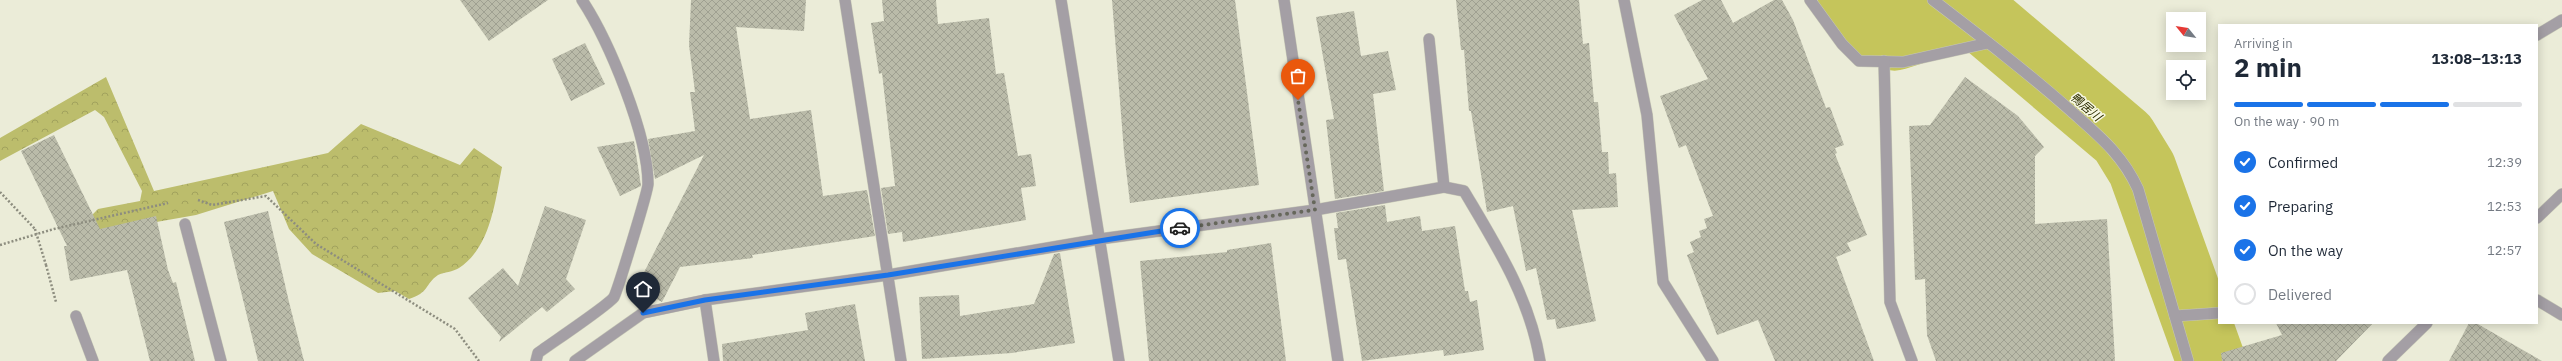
<!DOCTYPE html>
<meta charset="utf-8">
<style>
:root{--surface:#fff;--page:#f2f2f3;--text:#1f2937;--muted:#747a83;--line:#e0e1e3;--accent:#1a73e8}
body{margin:0;font-family:"IBM Plex Sans","Noto Sans JP",sans-serif;background:var(--page);color:var(--text);height:100vh;display:flex;flex-direction:column;font-size:15px;white-space:nowrap}
*{box-sizing:border-box;margin:0}
p{font-size:13px;color:var(--muted)}
.icon{flex:none;width:22px;height:22px;fill:none;stroke:currentColor;stroke-width:2;stroke-linecap:round;stroke-linejoin:round}
.map{position:relative;flex:1;overflow:hidden}
.panel{position:absolute;left:2218px;top:24px;width:320px;height:300px;display:flex;flex-direction:column;background:var(--surface);border-radius:0px;box-shadow:0 2px 10px #0003}
.panel>*{flex:none}
.needle{width:26px;rotate:300deg}
.controls{position:absolute;left:2166px;top:12px;display:grid;gap:8px}
.controls a{display:grid;place-items:center;width:40px;height:40px;border-radius:0px;background:var(--surface);box-shadow:0 2px 10px #0003;font-size:20px}
.pin{position:absolute;display:grid;place-items:center;width:34px;height:34px;color:#fff;margin:-41px -17px;border-radius:50% 50% 50% 0;rotate:-45deg;box-shadow:0 0 4px #0007}
.pin .icon{rotate:45deg}
.courier{position:absolute;display:grid;place-items:center;width:40px;height:40px;margin:-20px;border:3px solid #1a73e8;border-radius:50%;background:#fff;color:#222;box-shadow:0 1px 5px #0007}
.overview em{font-style:normal;font-weight:700}
.overview div{display:flex;flex-direction:column-reverse}
.overview{display:flex;align-items:center;justify-content:space-between;height:68px;padding:0 16px}
h1{font-size:26px;font-weight:700;line-height:30px}
.bar{display:grid;grid-template-columns:repeat(4,1fr);gap:6px 4px;align-content:center;height:48px;padding:0 16px}
.bar i{height:5px;border-radius:3px;background:var(--line)}
.bar .current{background:var(--accent)}
.bar p{grid-column:span 4}
ol{padding:0 16px;list-style:none}
li{display:flex;align-items:center;gap:12px;height:44px}
li p{margin-inline-start:auto}
li .icon{padding:4px;border-radius:50%;background:var(--accent);color:#fff;stroke-width:4}
li:last-child{color:var(--muted)}
li i{width:22px;height:22px;border:2px solid var(--line);border-radius:50%}
.map>svg:first-child{display:block}
</style>
<div class="map">
<svg width="2562" height="361" viewBox="0 0 2562 361">
<defs>
<pattern id="forest-crowns" width="20" height="18" patternUnits="userSpaceOnUse"><rect width="20" height="18" fill="#bcbd6c"/><path d="M2 6a3 3 0 1 1 6 0M12 15a3 3 0 1 1 6 0" fill="none" stroke="#a1a25d"/></pattern>
<pattern id="building-cross-hatch" width="8" height="8" patternUnits="userSpaceOnUse"><rect width="8" height="8" fill="#babba9"/><path d="M0 0l8 8M0 8l8-8" fill="none" stroke="#9fa091"/></pattern>
</defs>
<rect width="100%" height="100%" fill="#ebecd8"/>
<path fill="url(#forest-crowns)" d="M106,77L154,191L328,153L361,124L460,165L474,148L502,167C495,201 491,247 459,268C453,272 444,272 438,275C425,284 429,293 409,299L395,291L378,293L312,254L289,229L273,191L196,215L94,233L89,218L98,209L140,201L142,191L104,117L95,110L0,161V138Z"/>
<g fill="none" stroke-linecap="round" stroke-linejoin="round">
<path stroke="#c5c55b" stroke-width="69" d="M1852,0L1862,16L1895,36L1973,11L2123,138L2142,169L2211,361"/>
</g>
<g fill="url(#building-cross-hatch)">
<path d="M460,0H548L489,41Z"/>
<path d="M691,0H806L804,31L736,27L750,119L811,110L823,196L867,190L875,236L752,255L753,258L680,267L662,302L636,288L704,155L655,179L648,139L695,131L690,92H695L689,45Z"/>
<path d="M882,0H936L938,24L989,18L996,74L1004,73L1018,156L1031,154L1036,186L1021,188L1026,220L903,242L902,232L888,234L881,188L895,186L882,73L879,74L871,23L884,21Z"/>
<path d="M1112,0H1235L1259,185L1130,203L1124,152Z"/>
<path d="M1456,0H1579L1583,44L1589,43L1594,102H1598L1602,152H1608L1609,174L1616,173L1618,207L1572,210L1596,321L1557,329L1555,319L1547,320L1536,268L1526,271L1513,206L1487,212L1471,111H1469L1464,50H1461Z"/>
<path d="M1702,0H1721L1733,23L1774,0H1782L1793,20L1826,108L1830,107L1844,145L1835,148L1837,153L1835,154L1867,235L1847,243L1851,251L1836,257L1874,361H1775L1758,320L1717,335L1687,255L1694,252L1690,242L1701,237L1699,231L1707,228L1704,219L1713,216L1686,145L1679,148L1660,96L1708,79L1674,15Z"/>
<path d="M1354,11L1361,56L1388,51L1396,90L1373,94L1384,191L1335,199L1326,120L1334,119L1316,17Z"/>
<path d="M585,43L605,84L571,101L552,59Z"/>
<path d="M1965,77L2018,116L2044,147L2035,156V224L2107,219L2115,361H1936L1927,335L1925,279L1915,280L1909,126L1930,125Z"/>
<path d="M54,135L100,229L156,216L168,270L173,283L176,282L195,361H150L127,270L70,281L64,246H67L21,151Z"/>
<path d="M634,141L641,186L620,196L597,147Z"/>
<path d="M1385,205L1387,222L1420,216L1422,231L1455,226L1465,291H1468L1470,302L1477,300L1484,350L1444,356L1443,350L1362,361L1346,259L1338,260L1334,228H1338L1336,213Z"/>
<path d="M545,206L586,220L566,279L575,289L547,312L542,307L499,342L501,337L468,298L503,268L518,286Z"/>
<path d="M268,211L289,302L304,361H258L224,222Z"/>
<path d="M1271,243L1286,361H1149L1140,261L1227,252V250Z"/>
<path d="M1060,253L1075,343L1012,353L922,359L919,297L959,295L960,316L1034,304L1054,254Z"/>
<path d="M855,304L865,361H723L722,344L808,330L805,313Z"/>
<path d="M2276,323H2373L2336,361H2222L2221,353L2282,335Z"/>
<path d="M2469,323H2476L2542,361H2449Z"/>
</g>
<g fill="none" stroke-linecap="round" stroke-linejoin="round">
<defs>
<g id="service">
<path d="M2537,35L2562,20"/>
<path d="M185,224L221,361"/>
</g>
<g id="minor">
<path d="M845,0L901,361"/>
<path d="M1284,0L1338,361"/>
<path d="M1624,0L1647,115L1663,282L1713,361"/>
<path d="M1810,0L1842,44L1859,61L1903,62L1988,43"/>
<path d="M1429,39L1444,187"/>
<path d="M1884,61L1890,302L1912,361"/>
<path d="M705,300L714,361"/>
<path d="M2537,300L2562,315"/>
<path d="M76,316L93,361"/>
<path d="M2175,316L2219,313"/>
<path d="M536,361L538,353C550,344 609,305 614,297C618,289 648,191 648,184C648,135 609,41 582,0"/>
<path d="M575,361L643,313L705,300L888,275L1100,239L1315,210L1444,187L1464,191C1496,245 1530,298 1540,361"/>
</g>
<g id="tertiary">
<path d="M1061,0L1119,361"/>
<path d="M1933,0C1980,36 2027,72 2071,111C2099,136 2122,154 2138,189L2188,361"/>
<path d="M2537,218L2562,194"/>
<path d="M2388,361L2427,323"/>
</g>
</defs>
<use href="#service" stroke="#c6c7b5" stroke-width="12"/>
<use href="#minor" stroke="#c6c7b5" stroke-width="12"/>
<use href="#tertiary" stroke="#c6c7b5" stroke-width="12"/>
<g stroke="#8d8d7f" stroke-width="2.5" stroke-dasharray="2 2" stroke-linecap="butt">
<path d="M0,192L35,229"/>
<path d="M198,200L212,205L266,196L316,244L455,329L479,361"/>
<path d="M0,245L54,229L168,203"/>
<path d="M46,265L56,302"/>
</g>
<use href="#service" stroke="#a49fa5" stroke-width="11"/>
<use href="#minor" stroke="#a49fa5" stroke-width="11"/>
<use href="#tertiary" stroke="#a49fa5" stroke-width="11"/>
<path stroke="#8d8d7f" stroke-width="2.5" stroke-dasharray="2 2" stroke-linecap="butt" d="M35,229L46,265"/>
</g>
<g fill="none" stroke-linecap="round" stroke-linejoin="round">
<path stroke="#66675b" stroke-width="4" stroke-dasharray="0 7.2" d="M1180,228L1315,210L1298,100"/>
<path stroke="#1a73e8" stroke-width="5" d="M643,313L705,300L888,275L1180,228"/>
</g>
<g text-anchor="middle" stroke-width="3" stroke-linejoin="round" paint-order="stroke">
<g font-size="12" font-style="italic" fill="#2f2f00" stroke="#f8f9e5">
<text transform="translate(2086 107) rotate(40)" y="4">鴨居川</text>
</g>
</g>
</svg>
<div class="controls">
<a><svg class="needle" viewBox="-14 -14 28 28"><path d="M0-13l5 13h-10z" fill="#e53935"/><path d="M0 13l5-13h-10z" fill="#747a83"/></svg></a>
<a><svg class="icon" aria-label="locate" viewBox="0 0 24 24"><circle cx="12" cy="12" r="6"/><path d="M12 2v4M12 18v4M2 12h4M18 12h4"/></svg></a>
</div>
<div class="pin" style="left:1298px;top:100px;background:#ea580c"><svg class="icon" aria-label="bag" viewBox="0 0 24 24"><path d="M5 8h14l-1 12H6zM9 8a3 3 0 0 1 6 0"/></svg></div>
<div class="pin" style="left:643px;top:313px;background:#1f2937"><svg class="icon" aria-label="home" viewBox="0 0 24 24"><path d="M3 11l9-7 9 7M6 9v11h12V9"/></svg></div>
<div class="courier" style="left:1180px;top:228px"><svg class="icon" aria-label="car" viewBox="0 0 24 24"><path d="M5 17H2v-5l4-1 3-4h7l3 4 3 1v5h-3M9 17h6M6 11h13"/><circle cx="7" cy="17" r="2"/><circle cx="17" cy="17" r="2"/></svg></div>
<section class="panel">
<div class="overview"><div><h1>2 min</h1><p>Arriving in</p></div><em>13:08–13:13</em></div>
<div class="bar"><i class="current"></i><i class="current"></i><i class="current"></i><i></i><p>On the way · 90 m</p></div>
<ol>
<li><svg class="icon" aria-label="check" viewBox="0 0 24 24"><path d="M5 12l5 5 9-10"/></svg>Confirmed<p>12:39</p></li>
<li><svg class="icon" aria-label="check" viewBox="0 0 24 24"><path d="M5 12l5 5 9-10"/></svg>Preparing<p>12:53</p></li>
<li><svg class="icon" aria-label="check" viewBox="0 0 24 24"><path d="M5 12l5 5 9-10"/></svg>On the way<p>12:57</p></li>
<li><i></i>Delivered</li>
</ol>
</section>
</div>
